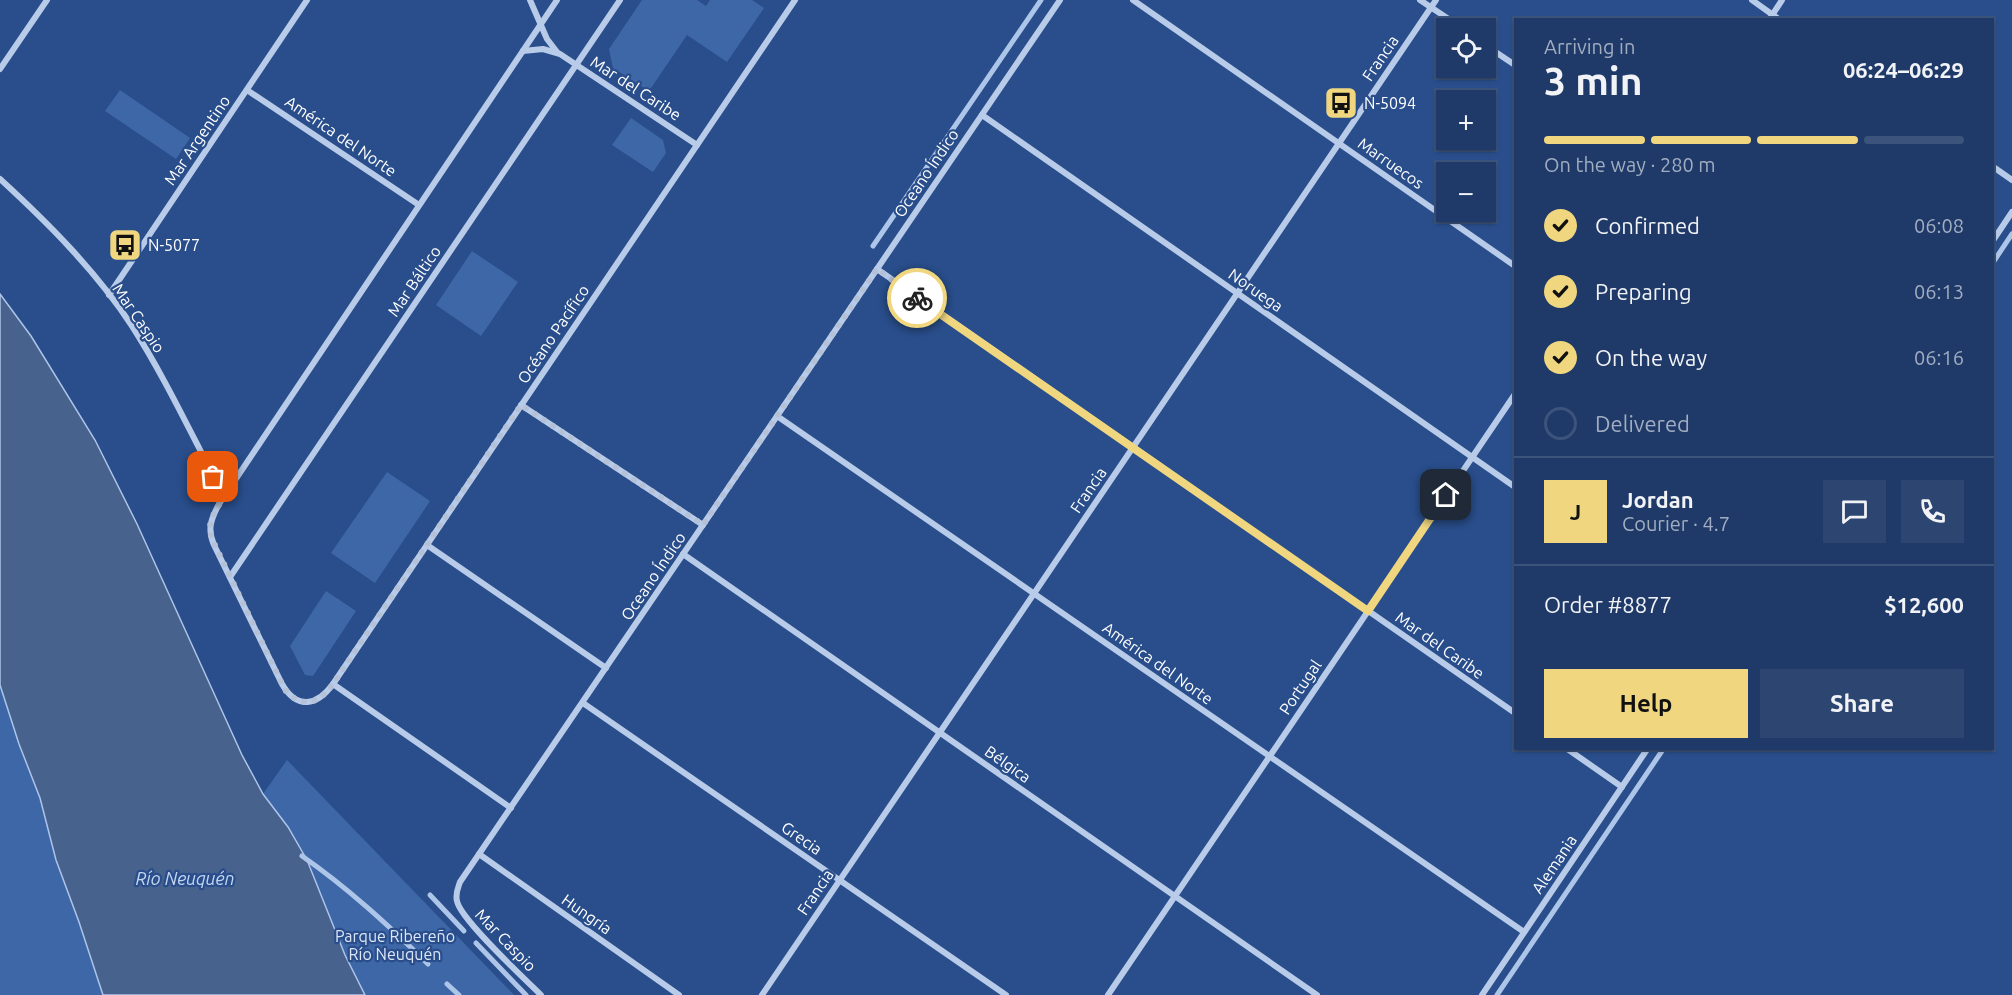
<!DOCTYPE html>
<meta charset="utf-8">
<style>
:root{--surface:#1f3a68;--page:#2c4571;--text:#f1f3f6;--muted:#a1adc0;--line:#3c547c;--accent:#f0d77f}
body{margin:0;font-family:Ubuntu,sans-serif;background:var(--page);color:var(--text);height:100vh;display:flex;flex-direction:column;font-size:22px;white-space:nowrap}
*{box-sizing:border-box;margin:0}
p{font-size:20px;color:var(--muted)}
.icon{flex:none;width:33px;height:33px;fill:none;stroke:currentColor;stroke-width:2;stroke-linecap:round;stroke-linejoin:round}
.map{position:relative;flex:1;overflow:hidden}
.sheet{position:absolute;left:1514px;top:18px;width:480px;height:732px;display:flex;flex-direction:column;background:var(--surface);border-radius:0px;box-shadow:0 2px 4px #0004,0 0 0 2px var(--line)}
.sheet>*{flex:none}
.controls{position:absolute;left:1436px;top:18px;display:grid;gap:12px}
.controls a{display:grid;place-items:center;width:60px;height:60px;border-radius:0px;background:var(--surface);box-shadow:0 2px 4px #0004,0 0 0 2px var(--line);font-size:30px}
.pin{position:absolute;display:grid;place-items:center;width:51px;height:51px;color:#fff;margin:-26px;border-radius:12px;box-shadow:0 3px 9px #0006}
.courier{position:absolute;display:grid;place-items:center;width:60px;height:60px;margin:-30px;border:4px solid #f0d77f;border-radius:50%;background:#fff;color:#222;box-shadow:0 2px 8px #0007}
.summary em{font-style:normal;font-weight:700}
.summary div{display:flex;flex-direction:column-reverse}
.summary{display:flex;align-items:center;justify-content:space-between;height:102px;padding:0 30px}
h1{font-size:39px;font-weight:700;line-height:45px}
.bar{display:grid;grid-template-columns:repeat(4,1fr);gap:9px 6px;align-content:center;height:72px;padding:0 30px}
.bar i{height:8px;border-radius:4px;background:var(--line)}
.bar .selected{background:var(--accent)}
.bar p{grid-column:span 4}
.line{display:flex;align-items:center;gap:15px;padding:0 30px;border-top:2px solid var(--line)}
.line div{flex:1}
.round{display:grid;place-items:center;flex:none;width:63px;height:63px;border-radius:0px;background:var(--page)}
ol{padding:0 30px;list-style:none}
li{display:flex;align-items:center;gap:18px;height:66px}
li p{margin-inline-start:auto}
li .icon{padding:6px;border-radius:50%;background:var(--accent);color:#111;stroke-width:4}
li:last-child{color:var(--muted)}
li i{width:33px;height:33px;border:3px solid var(--line);border-radius:50%}
.primary-button{display:flex;gap:12px;margin-top:auto;padding:12px 30px}
.primary-button a{flex:1;height:69px;border-radius:0px;background:var(--accent);color:#111;font-size:24px;font-weight:700;line-height:69px;text-align:center}
.primary-button a+a{background:var(--page);color:var(--text)}
.map>svg:first-child{display:block}
</style>
<div class="map">
<svg width="2012" height="995" viewBox="0 0 2012 995">
<rect width="100%" height="100%" fill="#294e8b"/>
<g fill="#3e67a7">
<path d="M642,0H697L706,6L710,0H752L764,8L727,62L687,35L649,91L613,68L609,49Z"/>
<path d="M120,90L190,138L176,159L105,111Z"/>
<path d="M631,118L663,140L666,153L653,172L612,145Z"/>
<path d="M472,251L518,282L481,336L436,305Z"/>
<path d="M387,472L430,501L375,583L331,553Z"/>
<path d="M326,591L356,611L313,676L305,675L290,646Z"/>
<path d="M0,685L19,744L40,798L56,860L79,922L103,995H0Z"/>
<path d="M287,760L514,995H365L345,955L307,860L288,827L263,794Z"/>
</g>
<path fill="#48628e" stroke="#adc5e9" stroke-width="1.5" d="M0,294L31,336L95,440L137,524L242,755L263,794L288,827L307,860L345,955L365,995H103L79,922L56,860L40,798L19,744L0,685Z"/>
<g fill="none" stroke-linecap="round" stroke-linejoin="round">
<g stroke="#adc5e9" stroke-width="5">
<path d="M873,246L1041,0"/>
<path d="M1992,264L2012,234"/>
<path d="M302,856C348,888 388,925 428,964"/>
<path d="M430,895L464,931"/>
<path d="M476,943L526,995"/>
<path d="M447,984L459,995"/>
<path d="M1497,995L1664,748"/>
</g>
<g stroke="#b8cbe9" stroke-width="6">
<path d="M530,0L547,39L557,52"/>
<path d="M557,0L219,504C211,519 207,529 214,545L282,684C297,710 317,706 333,684L795,0"/>
<path d="M1133,0L1515,266"/>
<path d="M1420,0L1462,28"/>
<path d="M1752,0L1780,20"/>
<path d="M1769,20L1782,0"/>
<path d="M1485,45L1515,65"/>
<path d="M523,51L543,49L560,54L697,145"/>
<path d="M0,69L47,0"/>
<path d="M247,90L419,205"/>
<path d="M982,115L1515,487"/>
<path d="M1992,166L2012,180"/>
<path d="M0,179C48,223 96,271 132,326C166,379 194,440 224,496"/>
<path d="M1992,242L2012,212"/>
<path d="M877,269L1515,713"/>
<path d="M109,295L307,0"/>
<path d="M521,405L703,525"/>
<path d="M777,416L1524,932"/>
<path d="M427,545L606,668"/>
<path d="M683,554L1317,995"/>
<path d="M230,577L620,0"/>
<path d="M333,684L511,808"/>
<path d="M583,703L1006,995"/>
<path d="M1566,748L1622,787"/>
<path d="M479,854L679,995"/>
<path d="M541,995C524,978 460,919 457,901C455,894 458,888 460,882L1060,0"/>
<path d="M762,995L1436,0"/>
<path d="M1108,995L1515,394"/>
<path d="M1482,995L1648,748"/>
</g>
</g>
<g fill="none" stroke-linecap="round" stroke-linejoin="round">
<path stroke="#b4c1d6" stroke-width="6" stroke-dasharray="0 10.8" d="M213,477L224,496L210,521L211,537L285,690C303,710 319,703 333,684L521,405L703,525L877,269L917,298"/>
<path stroke="#f0d77f" stroke-width="8" d="M917,298L1368,611L1446,495"/>
</g>
<defs>
<symbol id="bus-square" viewBox="-11 -11 22 22"><rect x="-9" y="-9" width="18" height="18" rx="4" fill="#f0d77f" stroke="#294e8b"/><path d="M-5-6H5V4H4V6H2V4H-2V6H-4V4H-5ZM-3.5-4V0h7V-4ZM-3.5 1.2v1.5H-2V1.2ZM2 1.2v1.5H3.5V1.2Z" fill="#111"/></symbol>
</defs>
<g fill-rule="evenodd">
<use href="#bus-square" x="1322" y="84" width="38" height="38"/>
<use href="#bus-square" x="106" y="226" width="38" height="38"/>
</g>
<g text-anchor="middle" stroke-width="4.5" stroke-linejoin="round" paint-order="stroke">
<g font-size="16" fill="#fff" stroke="#294e8b">
<text transform="translate(1380 58) rotate(-56)" y="6">Francia</text>
<text transform="translate(636 88) rotate(33)" y="6">Mar del Caribe</text>
<text transform="translate(341 136) rotate(34)" y="6">América del Norte</text>
<text transform="translate(197 140) rotate(-56)" y="6">Mar Argentino</text>
<text transform="translate(1391 163) rotate(35)" y="6">Marruecos</text>
<text transform="translate(926 173) rotate(-56)" y="6">Oceano Índico</text>
<text transform="translate(414 281) rotate(-56)" y="6">Mar Báltico</text>
<text transform="translate(1256 290) rotate(35)" y="6">Noruega</text>
<text transform="translate(139 318) rotate(56)" y="6">Mar Caspio</text>
<text transform="translate(553 334) rotate(-56)" y="6">Océano Pacífico</text>
<text transform="translate(1088 490) rotate(-56)" y="6">Francia</text>
<text transform="translate(653 576) rotate(-56)" y="6">Oceano Índico</text>
<text transform="translate(1440 645) rotate(35)" y="6">Mar del Caribe</text>
<text transform="translate(1158 663) rotate(35)" y="6">América del Norte</text>
<text transform="translate(1300 687) rotate(-56)" y="6">Portugal</text>
<text transform="translate(1008 764) rotate(35)" y="6">Bélgica</text>
<text transform="translate(802 838) rotate(35)" y="6">Grecia</text>
<text transform="translate(1554 864) rotate(-56)" y="6">Alemania</text>
<text transform="translate(815 892) rotate(-56)" y="6">Francia</text>
<text transform="translate(587 914) rotate(35)" y="6">Hungría</text>
<text transform="translate(506 940) rotate(46)" y="6">Mar Caspio</text>
</g>
<g font-size="16" fill="#fff" stroke="#294e8b" text-anchor="start">
<text x="1364" y="109">N-5094</text>
<text x="148" y="251">N-5077</text>
</g>
<g font-size="16" fill="#dce6f7" stroke="#294e8b">
<text x="395" y="942">Parque Ribereño<tspan x="395" dy="18">Río Neuquén</tspan></text>
</g>
<g font-size="18" font-style="italic" fill="#c4d5f0" stroke="#294e8b">
<text x="185" y="885">Río Neuquén</text>
</g>
</g>
</svg>
<div class="controls">
<a><svg class="icon" aria-label="locate" viewBox="0 0 24 24"><circle cx="12" cy="12" r="6"/><path d="M12 2v4M12 18v4M2 12h4M18 12h4"/></svg></a>
<a>+</a>
<a>−</a>
</div>
<div class="pin" style="left:213px;top:477px;background:#ea580c"><svg class="icon" aria-label="bag" viewBox="0 0 24 24"><path d="M5 8h14l-1 12H6zM9 8a3 3 0 0 1 6 0"/></svg></div>
<div class="pin" style="left:1446px;top:495px;background:#1f2937"><svg class="icon" aria-label="home" viewBox="0 0 24 24"><path d="M3 11l9-7 9 7M6 9v11h12V9"/></svg></div>
<div class="courier" style="left:917px;top:298px"><svg class="icon" aria-label="bike" viewBox="0 0 24 24"><circle cx="6" cy="16" r="4"/><circle cx="18" cy="16" r="4"/><path d="M6 16l4-8h5l3 8M10 8l3 8H6M13 5h3"/></svg></div>
<section class="sheet">
<div class="summary"><div><h1>3 min</h1><p>Arriving in</p></div><em>06:24–06:29</em></div>
<div class="bar"><i class="selected"></i><i class="selected"></i><i class="selected"></i><i></i><p>On the way · 280 m</p></div>
<ol>
<li><svg class="icon" aria-label="check" viewBox="0 0 24 24"><path d="M5 12l5 5 9-10"/></svg>Confirmed<p>06:08</p></li>
<li><svg class="icon" aria-label="check" viewBox="0 0 24 24"><path d="M5 12l5 5 9-10"/></svg>Preparing<p>06:13</p></li>
<li><svg class="icon" aria-label="check" viewBox="0 0 24 24"><path d="M5 12l5 5 9-10"/></svg>On the way<p>06:16</p></li>
<li><i></i>Delivered</li>
</ol>
<div class="line" style="height:108px"><b class="round" style="background:var(--accent);color:#111">J</b><div><b>Jordan</b><p>Courier · 4.7</p></div><a class="round"><svg class="icon" aria-label="chat" viewBox="0 0 24 24"><path d="M4 5h16v11H9l-5 4z"/></svg></a><a class="round"><svg class="icon" aria-label="phone" viewBox="0 0 24 24"><path d="M5 4h4l2 5-3 2q2 4 5 5l2-3 5 2v4C11 20 4 13 5 4z"/></svg></a></div>
<div class="line" style="height:78px"><div>Order #8877</div><b>$12,600</b></div>
<div class="primary-button"><a>Help</a><a>Share</a></div>
</section>
</div>
